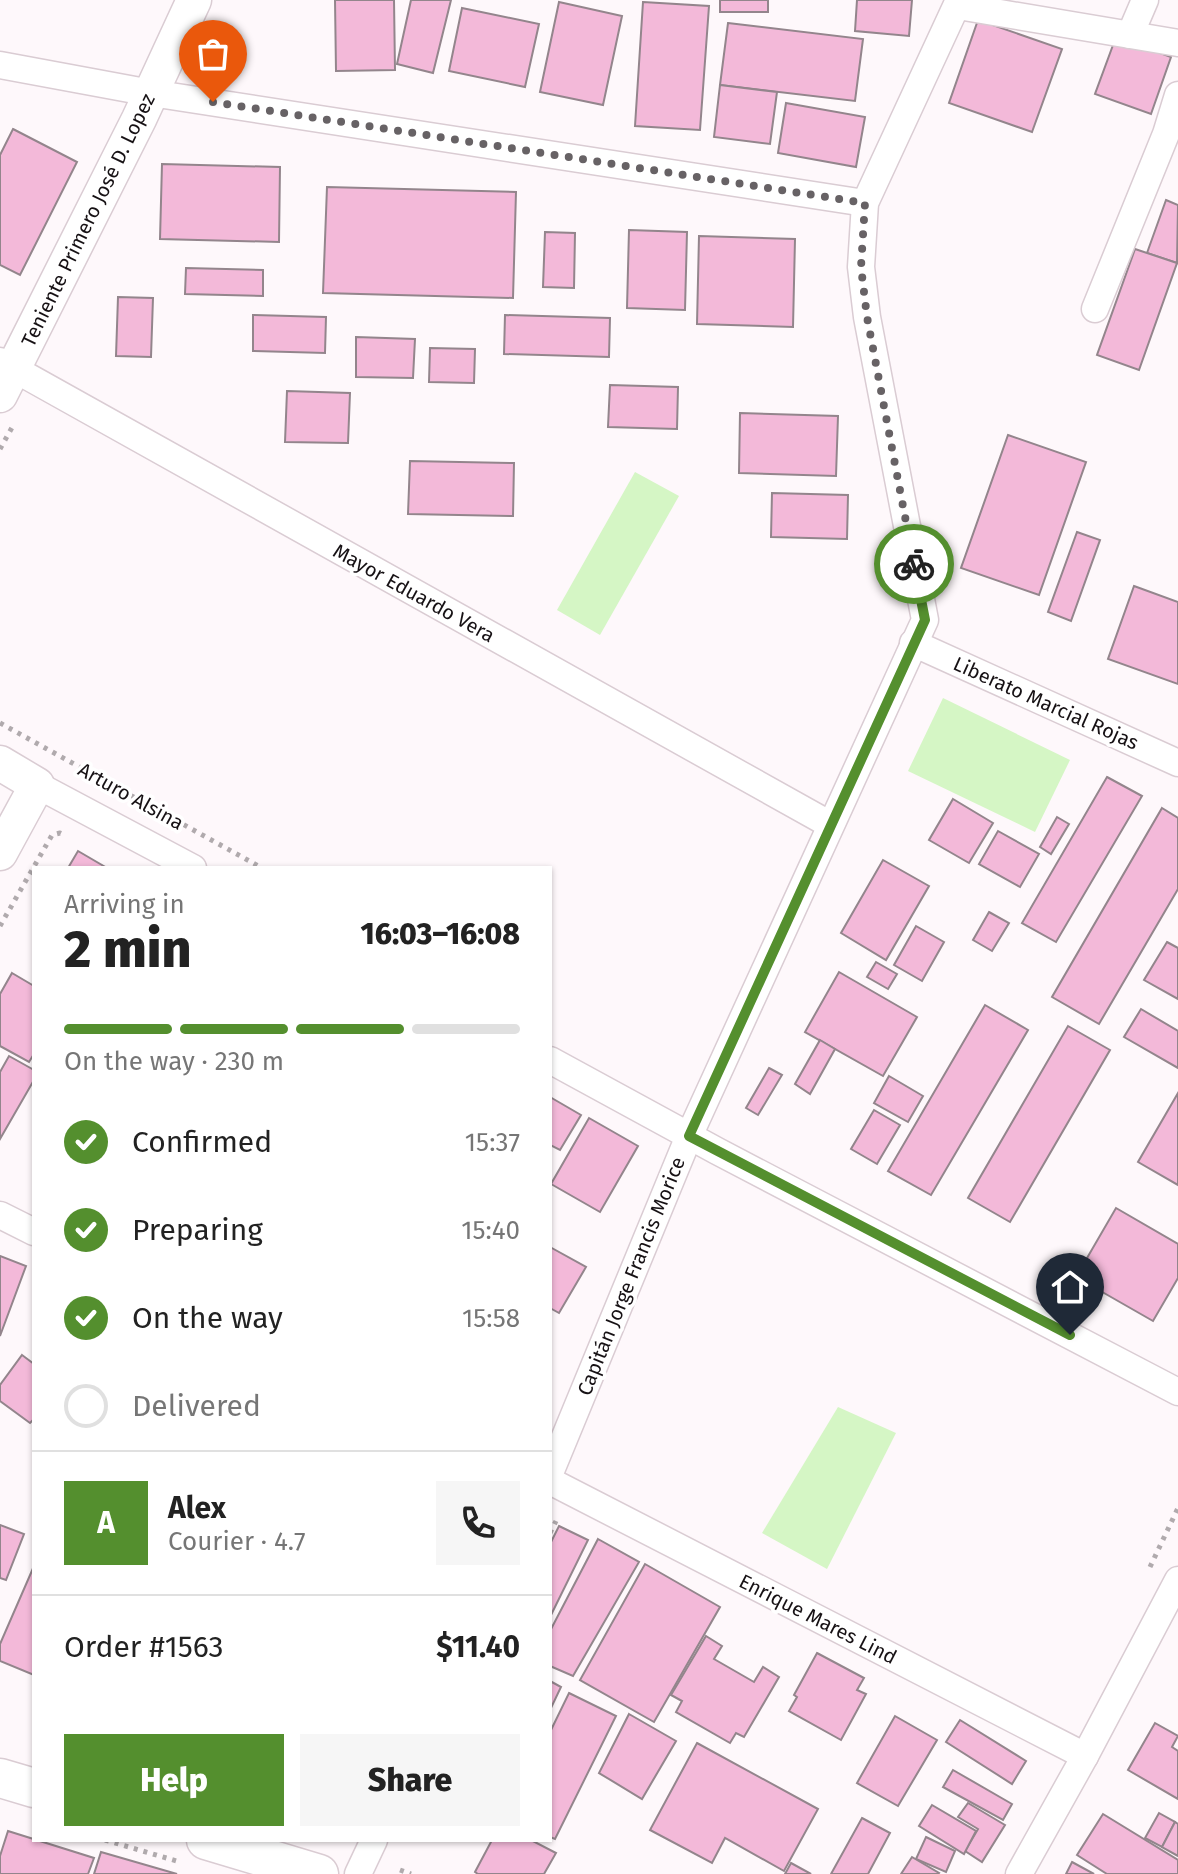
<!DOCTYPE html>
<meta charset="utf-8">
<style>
:root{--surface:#fff;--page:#f6f6f6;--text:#222;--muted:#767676;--line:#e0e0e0;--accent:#548f2e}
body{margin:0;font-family:"Fira Sans",sans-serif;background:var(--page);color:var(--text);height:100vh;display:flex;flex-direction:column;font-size:30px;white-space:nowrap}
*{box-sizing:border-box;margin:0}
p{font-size:26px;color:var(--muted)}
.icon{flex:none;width:44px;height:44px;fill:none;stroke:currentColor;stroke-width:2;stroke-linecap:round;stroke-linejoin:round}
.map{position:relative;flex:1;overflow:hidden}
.side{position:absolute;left:32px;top:866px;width:520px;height:976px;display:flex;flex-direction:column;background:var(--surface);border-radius:0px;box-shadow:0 2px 6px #0004}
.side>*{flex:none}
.pin{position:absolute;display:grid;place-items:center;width:68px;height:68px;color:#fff;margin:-82px -34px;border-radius:50% 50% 50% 0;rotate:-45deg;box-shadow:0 0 8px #0007}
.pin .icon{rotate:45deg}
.courier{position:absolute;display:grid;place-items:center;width:80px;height:80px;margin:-40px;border:6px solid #548f2e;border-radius:50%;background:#fff;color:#222;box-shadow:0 2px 10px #0007}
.head em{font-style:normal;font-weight:800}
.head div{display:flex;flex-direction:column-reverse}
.head{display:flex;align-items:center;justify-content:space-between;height:136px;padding:0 32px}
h1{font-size:52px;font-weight:800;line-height:60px}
.bar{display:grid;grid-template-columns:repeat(4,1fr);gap:12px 8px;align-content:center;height:96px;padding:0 32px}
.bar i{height:10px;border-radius:6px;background:var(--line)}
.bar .current{background:var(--accent)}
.bar p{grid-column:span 4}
.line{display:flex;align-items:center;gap:20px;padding:0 32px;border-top:2px solid var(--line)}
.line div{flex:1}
.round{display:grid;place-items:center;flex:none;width:84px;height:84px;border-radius:0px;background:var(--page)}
ol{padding:0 32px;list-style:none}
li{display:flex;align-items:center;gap:24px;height:88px}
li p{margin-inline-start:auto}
li .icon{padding:8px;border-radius:50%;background:var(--accent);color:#fff;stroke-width:4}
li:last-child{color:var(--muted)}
li i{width:44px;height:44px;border:4px solid var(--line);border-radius:50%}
.primary-button{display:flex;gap:16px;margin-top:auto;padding:16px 32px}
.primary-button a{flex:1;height:92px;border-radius:0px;background:var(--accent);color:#fff;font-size:32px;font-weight:800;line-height:92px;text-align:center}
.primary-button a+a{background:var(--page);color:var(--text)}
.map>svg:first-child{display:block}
</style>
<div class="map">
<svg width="1178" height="1874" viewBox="0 0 1178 1874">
<rect width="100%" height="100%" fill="#fef8fb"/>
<g fill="#d5f6c5">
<path d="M635,472L679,496L600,635L557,610Z"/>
<path d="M943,698L1070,760L1035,832L908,771Z"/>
<path d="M838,1407L896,1433L827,1569L762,1533Z"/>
</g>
<g fill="#f3b9d9" stroke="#93858c" stroke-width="2">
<path d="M335,0H394L395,70L336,71Z"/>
<path d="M411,0H451L433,73L397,64Z"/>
<rect x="720" y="0" width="48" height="12"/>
<path d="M857,0H912L909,36L855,31Z"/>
<path d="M559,2L622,16L603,105L540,92Z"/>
<path d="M643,2L709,6L700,130L635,126Z"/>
<path d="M462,8L539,24L525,87L449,71Z"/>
<path d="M978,20L1062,49L1032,132L949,103Z"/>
<path d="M728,23L863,39L855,101L720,85Z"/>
<path d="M1116,37L1171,57L1151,114L1095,94Z"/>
<path d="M720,85L777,92L770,144L714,137Z"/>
<path d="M786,103L865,117L856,167L778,153Z"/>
<path d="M13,129L77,162L20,275L0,265V155Z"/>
<path d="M162,164L280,167L279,242L160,239Z"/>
<path d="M327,187L516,192L513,298L323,293Z"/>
<path d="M1166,200L1178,205L1177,263L1147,253Z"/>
<path d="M629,230L687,232L685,310L627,308Z"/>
<path d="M545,232L575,233L574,288L543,287Z"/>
<path d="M699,236L795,239L793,327L697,324Z"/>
<path d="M1135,249L1177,263L1139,370L1097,355Z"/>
<path d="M186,268L263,270V296L185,294Z"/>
<path d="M118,297L153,298L151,357L116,356Z"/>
<path d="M253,315L326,317L325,353L253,351Z"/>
<path d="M505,315L610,318L609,357L504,354Z"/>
<path d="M356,337L415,339L413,378L356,377Z"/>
<path d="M430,348L475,349L474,383L429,382Z"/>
<path d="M610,385L678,387L677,429L608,427Z"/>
<path d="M287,391L350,393L348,443L285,442Z"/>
<path d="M740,413L838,416L836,476L739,473Z"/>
<path d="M1008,435L1086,462L1039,595L961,568Z"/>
<path d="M410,461L514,463L513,516L408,514Z"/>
<path d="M772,493L848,495L847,539L771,537Z"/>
<path d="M1077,532L1100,540L1071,621L1048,612Z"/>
<path d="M1134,586L1178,602V684L1108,659Z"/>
<path d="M1107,777L1142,796L1056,942L1022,923Z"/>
<path d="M953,799L993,823L969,863L929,840Z"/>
<path d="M1162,808L1178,818V889L1099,1024L1052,997Z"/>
<path d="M1057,817L1069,824L1051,854L1040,847Z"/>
<path d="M998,831L1039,854L1020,887L979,864Z"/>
<path d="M78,851L107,868H68Z"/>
<path d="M883,860L929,886L886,960L841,933Z"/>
<path d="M989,912L1009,923L992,951L973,940Z"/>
<path d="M916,926L944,942L922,981L894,965Z"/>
<path d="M1167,942L1178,948V999L1144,980Z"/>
<path d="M876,962L897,974L888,989L867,977Z"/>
<path d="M839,972L917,1017L883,1076L805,1032Z"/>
<path d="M12,973L34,986V1054L29,1062L0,1046V994Z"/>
<path d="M985,1005L1028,1030L931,1195L888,1171Z"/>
<path d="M1141,1009L1178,1031V1068L1124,1037Z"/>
<path d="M1068,1026L1110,1050L1010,1222L968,1198Z"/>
<path d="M820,1040L835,1049L810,1094L795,1084Z"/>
<path d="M9,1056L34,1070V1080L0,1139V1072Z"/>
<path d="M769,1068L782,1075L758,1115L746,1108Z"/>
<path d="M889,1076L923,1096L908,1122L874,1103Z"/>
<path d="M1178,1093V1185L1138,1162Z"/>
<path d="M550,1097L581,1115L560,1150L550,1145Z"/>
<path d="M874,1110L900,1125L877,1164L851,1149Z"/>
<path d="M589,1118L638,1146L600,1212L551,1184Z"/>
<path d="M1116,1208L1178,1244V1278L1153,1321L1076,1277Z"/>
<path d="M550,1247L586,1267L559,1313L550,1308Z"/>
<path d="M0,1256L26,1266L0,1336Z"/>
<path d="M22,1355L34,1364V1419L30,1423L0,1401V1385Z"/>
<path d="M0,1525L24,1534L6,1580L0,1578Z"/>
<path d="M559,1526L588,1540L551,1615L550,1544Z"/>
<path d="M598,1539L639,1562L573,1676L550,1666V1631Z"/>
<path d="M645,1564L720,1607L654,1722L580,1680Z"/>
<path d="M34,1566V1675L0,1661V1644Z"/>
<path d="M706,1636L722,1646L714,1659L754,1682L763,1667L779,1677L744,1737L736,1733L730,1743L676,1712L682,1701L671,1695Z"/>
<path d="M817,1653L864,1678L857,1690L866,1694L841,1740L789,1711L797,1697L794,1695Z"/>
<path d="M550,1681L561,1687L550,1710Z"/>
<path d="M569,1693L616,1716L555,1839L550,1837V1732Z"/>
<path d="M629,1714L676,1741L642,1799L599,1773Z"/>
<path d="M895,1716L937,1740L898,1806L857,1783Z"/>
<path d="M960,1720L1026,1761L1012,1784L946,1742Z"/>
<path d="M1155,1723L1178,1736L1172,1747L1178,1751V1799L1128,1770Z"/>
<path d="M697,1743L818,1809L784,1871L725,1838L712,1863L650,1830Z"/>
<path d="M953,1770L1012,1804L1003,1820L943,1787Z"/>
<path d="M968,1803L1005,1825L982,1862L965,1851L978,1829L958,1817Z"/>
<path d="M932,1805L976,1831L964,1854L919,1826Z"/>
<path d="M1159,1813L1175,1822L1162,1847L1145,1838Z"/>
<path d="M1103,1814L1178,1860V1874H1107L1077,1855Z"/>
<path d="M862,1818L890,1833L868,1874H831Z"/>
<path d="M1175,1822L1178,1824V1856L1162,1847Z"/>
<path d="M8,1831L94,1858L88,1874H0V1856Z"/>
<path d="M926,1837L955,1851L946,1872L916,1859Z"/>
<path d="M492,1840H531L556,1853L544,1874H478L475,1872Z"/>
<path d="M101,1852L177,1874H94Z"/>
<path d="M912,1857L939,1873L938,1874H901Z"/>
<path d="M1072,1862L1094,1874H1066Z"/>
<path d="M791,1863L811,1874H785Z"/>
</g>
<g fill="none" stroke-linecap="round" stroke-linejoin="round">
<defs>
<g id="minor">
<path d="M958,6L1178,43"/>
<path d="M1130,35L1145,0"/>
<path d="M0,65L151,93L865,203"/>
<path d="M1095,309L1166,134L1178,95"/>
<path d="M0,361L829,824"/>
<path d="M913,643L1178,763"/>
<path d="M37,785L193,868"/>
<path d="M550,1060L717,1151L1178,1392"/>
<path d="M0,1215L34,1232"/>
<path d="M550,1473L689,1136L925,620L867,317L861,267L865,203L959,0"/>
<path d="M550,1481L1085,1756"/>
<path d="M358,1874L374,1840"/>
<path d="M1019,1874L1085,1756L1178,1580"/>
</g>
<g id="tertiary">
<path d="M0,395L139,119L194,0"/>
<path d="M0,763L37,785L0,853"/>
</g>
<g id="secondary">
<path d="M0,1778L34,1788"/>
<path d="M206,1840L319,1874"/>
</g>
</defs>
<use href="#minor" stroke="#daccd3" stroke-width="29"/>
<use href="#tertiary" stroke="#daccd3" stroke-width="37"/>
<use href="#secondary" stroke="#daccd3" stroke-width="41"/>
<g stroke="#b0aaad" stroke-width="5" stroke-dasharray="4 6" stroke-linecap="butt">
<path d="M0,449L14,424"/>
<path d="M0,723L262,868"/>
<path d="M0,926L52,835L60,833L66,836"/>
<path d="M550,1533L556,1521"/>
<path d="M1150,1567L1178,1508"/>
<path d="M105,1840L180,1862"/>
<path d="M400,1870L411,1874"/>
</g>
<use href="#minor" stroke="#fff" stroke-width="26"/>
<use href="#tertiary" stroke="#fff" stroke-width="34"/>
<use href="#secondary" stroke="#fff" stroke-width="38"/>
</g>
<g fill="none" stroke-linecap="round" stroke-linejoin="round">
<path stroke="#676265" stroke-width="8" stroke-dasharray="0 14.4" d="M213,102L865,203L861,267L867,317L914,564"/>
<path stroke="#548f2e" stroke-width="10" d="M914,564L925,620L689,1136L1070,1335"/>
</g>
<g text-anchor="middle" stroke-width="7" stroke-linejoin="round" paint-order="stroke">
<g font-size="20" fill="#161114" stroke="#fff">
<text transform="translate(88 220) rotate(-64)" y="7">Teniente Primero José D. Lopez</text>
<text transform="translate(414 593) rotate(29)" y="7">Mayor Eduardo Vera</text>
<text transform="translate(1046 703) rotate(24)" y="7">Liberato Marcial Rojas</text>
<text transform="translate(131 796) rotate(29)" y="7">Arturo Alsina</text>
<text transform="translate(631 1276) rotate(-68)" y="7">Capitán Jorge Francis Morice</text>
<text transform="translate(818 1619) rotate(27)" y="7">Enrique Mares Lind</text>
</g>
</g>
</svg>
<div class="pin" style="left:213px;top:102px;background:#ea580c"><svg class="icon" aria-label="bag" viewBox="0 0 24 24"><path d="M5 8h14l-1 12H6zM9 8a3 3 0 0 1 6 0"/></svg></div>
<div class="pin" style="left:1070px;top:1335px;background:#1f2937"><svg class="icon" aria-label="home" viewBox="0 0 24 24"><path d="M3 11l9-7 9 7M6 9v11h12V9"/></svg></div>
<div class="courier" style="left:914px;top:564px"><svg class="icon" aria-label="bike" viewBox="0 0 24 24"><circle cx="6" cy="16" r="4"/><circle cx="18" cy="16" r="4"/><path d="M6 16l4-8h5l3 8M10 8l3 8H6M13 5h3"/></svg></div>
<section class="side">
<div class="head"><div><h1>2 min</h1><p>Arriving in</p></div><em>16:03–16:08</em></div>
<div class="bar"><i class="current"></i><i class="current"></i><i class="current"></i><i></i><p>On the way · 230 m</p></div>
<ol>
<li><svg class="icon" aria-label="check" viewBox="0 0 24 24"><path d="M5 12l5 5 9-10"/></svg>Confirmed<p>15:37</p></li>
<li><svg class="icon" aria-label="check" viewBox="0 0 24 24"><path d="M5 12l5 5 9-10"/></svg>Preparing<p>15:40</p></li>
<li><svg class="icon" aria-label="check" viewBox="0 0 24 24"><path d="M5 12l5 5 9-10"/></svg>On the way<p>15:58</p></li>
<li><i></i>Delivered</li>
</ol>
<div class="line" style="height:144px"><b class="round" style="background:var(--accent);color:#fff">A</b><div><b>Alex</b><p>Courier · 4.7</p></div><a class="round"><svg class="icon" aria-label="phone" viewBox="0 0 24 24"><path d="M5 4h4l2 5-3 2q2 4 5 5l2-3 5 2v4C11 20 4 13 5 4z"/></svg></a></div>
<div class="line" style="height:104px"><div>Order #1563</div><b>$11.40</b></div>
<div class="primary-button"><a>Help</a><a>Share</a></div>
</section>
</div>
